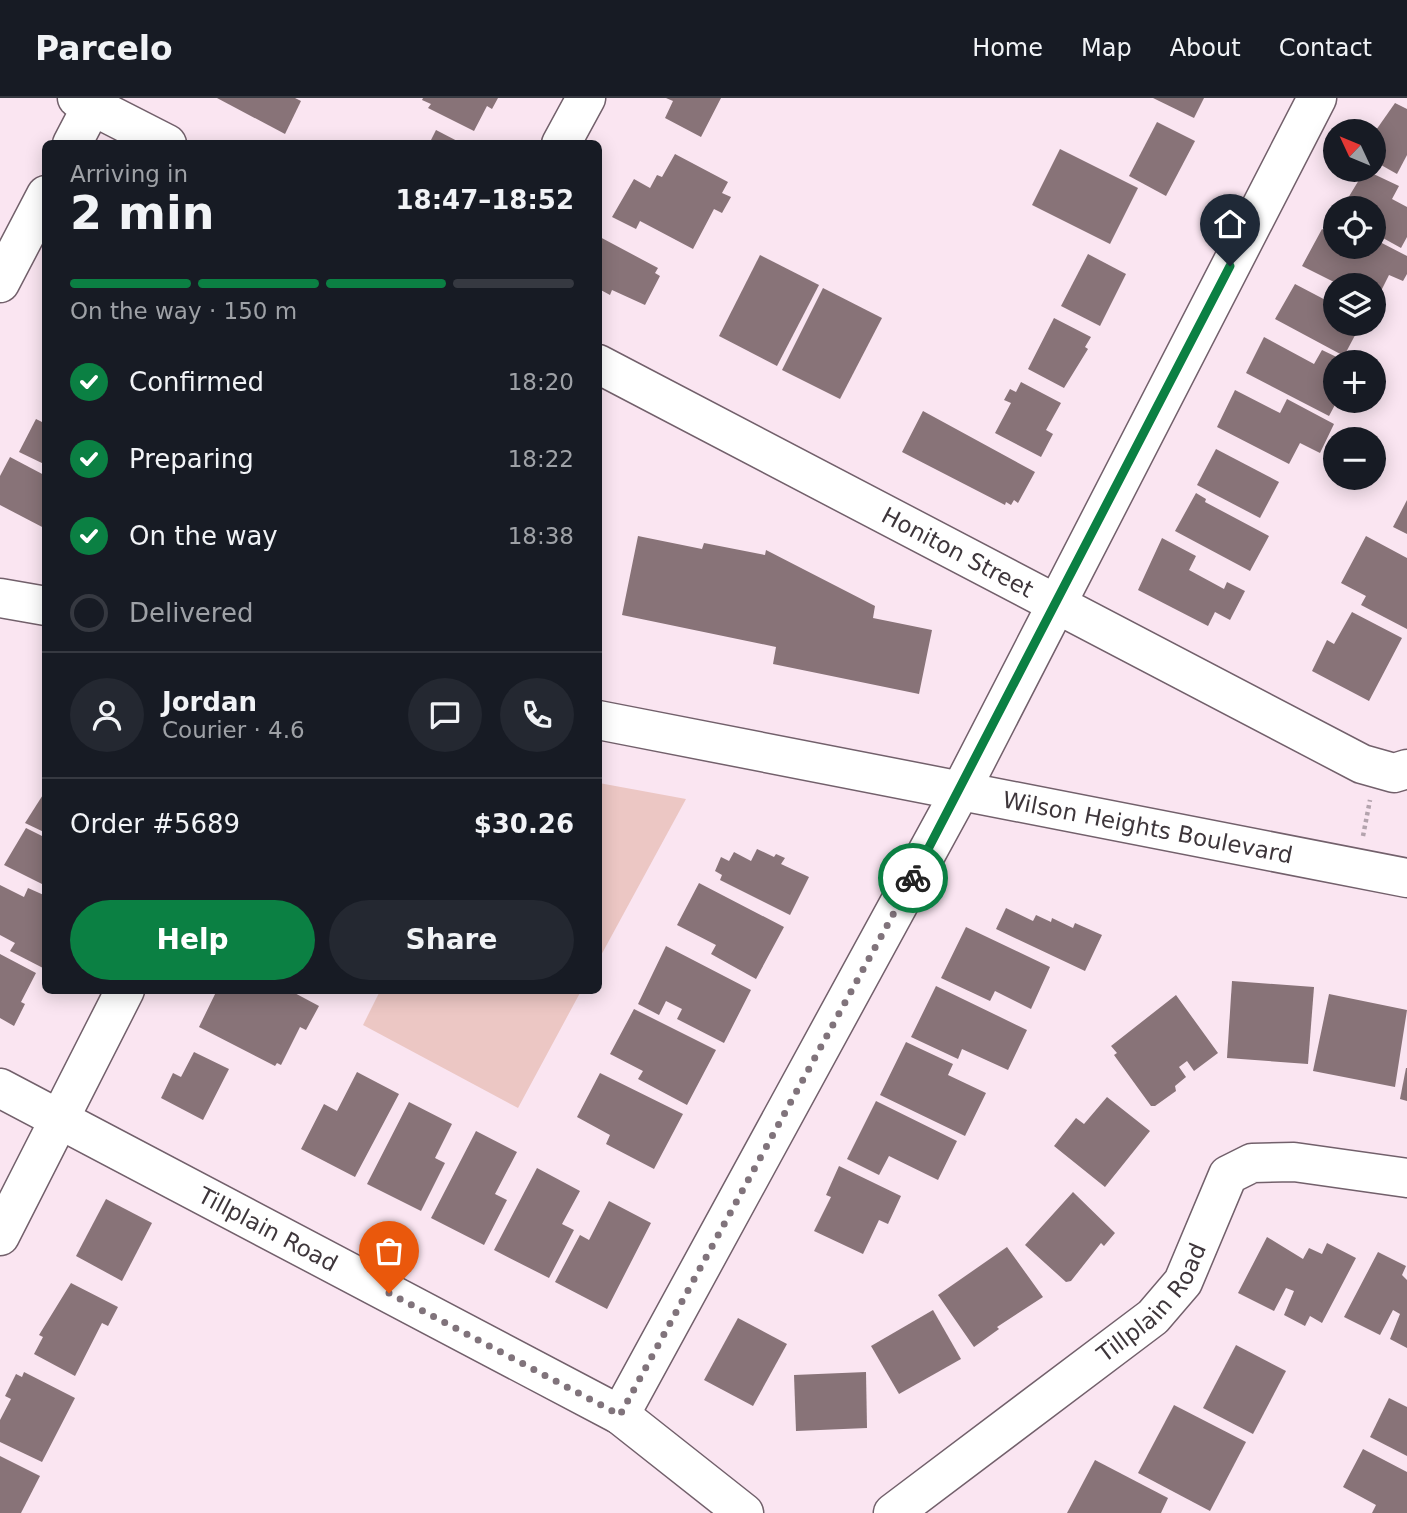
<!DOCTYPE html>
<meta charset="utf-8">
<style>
:root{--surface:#171b24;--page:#242831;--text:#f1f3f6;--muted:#9ea1a6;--line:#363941;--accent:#0b8043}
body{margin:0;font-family:"DejaVu Sans",sans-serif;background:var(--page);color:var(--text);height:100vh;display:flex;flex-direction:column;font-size:26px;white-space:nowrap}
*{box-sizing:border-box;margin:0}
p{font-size:23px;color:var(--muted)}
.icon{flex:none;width:38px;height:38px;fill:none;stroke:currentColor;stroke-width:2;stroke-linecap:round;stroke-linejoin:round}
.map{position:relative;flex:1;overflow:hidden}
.side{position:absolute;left:42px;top:42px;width:560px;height:854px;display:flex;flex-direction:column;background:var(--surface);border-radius:10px;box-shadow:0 4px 18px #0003}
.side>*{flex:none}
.needle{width:46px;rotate:314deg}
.tools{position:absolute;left:1323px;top:21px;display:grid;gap:14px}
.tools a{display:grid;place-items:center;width:63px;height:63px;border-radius:50%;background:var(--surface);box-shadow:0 4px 18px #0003;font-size:35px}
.pin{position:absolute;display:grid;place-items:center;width:60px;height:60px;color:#fff;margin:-72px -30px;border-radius:50% 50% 50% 0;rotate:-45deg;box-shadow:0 0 7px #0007}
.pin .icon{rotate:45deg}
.courier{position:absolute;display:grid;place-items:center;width:70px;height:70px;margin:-35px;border:5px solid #0b8043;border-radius:50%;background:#fff;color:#222;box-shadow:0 2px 9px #0007}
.head em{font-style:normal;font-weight:700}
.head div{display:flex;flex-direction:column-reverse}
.head{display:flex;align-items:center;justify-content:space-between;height:119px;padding:0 28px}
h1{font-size:46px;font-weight:700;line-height:52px}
.bar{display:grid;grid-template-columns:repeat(4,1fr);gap:10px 7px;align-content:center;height:84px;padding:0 28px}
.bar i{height:9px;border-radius:5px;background:var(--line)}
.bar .current{background:var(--accent)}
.bar p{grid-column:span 4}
.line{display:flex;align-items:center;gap:18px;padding:0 28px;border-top:2px solid var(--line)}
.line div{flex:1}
.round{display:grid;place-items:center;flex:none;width:74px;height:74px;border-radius:37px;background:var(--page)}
ol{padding:0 28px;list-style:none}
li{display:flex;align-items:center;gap:21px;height:77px}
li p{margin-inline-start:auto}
li .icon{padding:7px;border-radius:50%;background:var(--accent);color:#fff;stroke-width:4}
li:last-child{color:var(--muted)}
li i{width:38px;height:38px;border:4px solid var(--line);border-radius:50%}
.cta{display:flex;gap:14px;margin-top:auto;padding:14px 28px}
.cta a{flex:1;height:80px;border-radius:42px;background:var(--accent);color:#fff;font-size:28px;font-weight:700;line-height:80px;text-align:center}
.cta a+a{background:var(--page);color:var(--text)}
header{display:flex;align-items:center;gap:42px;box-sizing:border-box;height:98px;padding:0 35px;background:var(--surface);border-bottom:2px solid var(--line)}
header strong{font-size:33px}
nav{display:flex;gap:38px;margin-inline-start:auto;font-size:24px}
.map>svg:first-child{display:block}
</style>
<header>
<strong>Parcelo</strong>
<nav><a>Home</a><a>Map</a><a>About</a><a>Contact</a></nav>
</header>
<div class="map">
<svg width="1407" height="1415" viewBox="0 0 1407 1415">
<rect width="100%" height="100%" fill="#fae5f1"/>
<g fill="#ecc7c4">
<path d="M599,685L686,701L599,861L598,685Z"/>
<path d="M380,893V892L581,893L518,1010L363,927Z"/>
</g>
<g fill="#887378">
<path d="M217,0H295L301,3L285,36Z"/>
<path d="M423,0H498L492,11L487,8L474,33L428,10L431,6L422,2Z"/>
<path d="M666,0H721L701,39L665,20L673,3Z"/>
<path d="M1153,0H1204L1194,20Z"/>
<path d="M1395,5L1407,11V57L1397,76L1374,63V35Z"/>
<path d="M1157,24L1195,43L1166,98L1129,78Z"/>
<path d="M436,32L463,46H429Z"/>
<path d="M1060,51L1138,90L1110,146L1032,107Z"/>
<path d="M675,56L728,84L722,95L731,99L722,115L714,111L693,151L640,123L636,131L612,119L634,81L650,90L657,77L662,79Z"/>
<path d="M1365,72L1399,88L1392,101L1407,109V139L1401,150L1374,135V110H1342Z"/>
<path d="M1322,131L1335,138V149H1355L1367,155L1370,149H1374V141L1407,158V176L1403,183L1389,177L1374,207V187H1340L1302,168Z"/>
<path d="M598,138L658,170L655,175L660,178L645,207L612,192L610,197L599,191L602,186L598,185Z"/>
<path d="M1088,156L1126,176L1100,228L1061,208Z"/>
<path d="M760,157L819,187L777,268L719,238Z"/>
<path d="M1295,186L1335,207V226H1361L1344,258L1275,221Z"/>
<path d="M823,190L882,220L840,301L782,272Z"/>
<path d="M1054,220L1091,239L1085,249L1088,251L1064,290L1028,271Z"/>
<path d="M1264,239L1314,266L1322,252L1347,264H1335L1337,303L1329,318L1246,275Z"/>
<path d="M1021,284L1061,305L1046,332L1053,336L1041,359L995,335L1011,305L1004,302L1010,291L1016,294Z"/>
<path d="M1235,292L1280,315L1287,301L1334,326L1320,355L1300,345L1289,366L1217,329Z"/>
<path d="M923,313L1035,374L1018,405L1014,402L1011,407L1006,404L1005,407L902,354Z"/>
<path d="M36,321L46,326V367L19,354Z"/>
<path d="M1216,351L1279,384L1260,420L1197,387Z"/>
<path d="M10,359L46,378V431L0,407V378Z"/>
<path d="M1196,395L1206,401L1205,404L1269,438L1250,473L1175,433Z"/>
<path d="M1407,402V436L1393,429Z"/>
<path d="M638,438L702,451L704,445L765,457L766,452L875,508L873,520L932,532L919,596L773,566L776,549L622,517Z"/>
<path d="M1366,438L1407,460V531L1361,507L1366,498L1341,485Z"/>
<path d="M1162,440L1196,458L1189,472L1224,491L1227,484L1245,493L1230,522L1215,514L1208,528L1138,492Z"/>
<path d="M1352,514L1402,540L1369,603L1312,573L1327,542L1334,546Z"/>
<path d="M46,692V735L25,725Z"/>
<path d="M26,730L46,740V788L4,767Z"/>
<path d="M757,751L774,759L776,756L785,760L781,766L809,779L790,817L720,782L722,777L715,773L721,759L729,763L734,754L751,763Z"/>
<path d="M699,785L784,829L756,881L711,856L716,847L677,827Z"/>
<path d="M0,787L24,799L28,790L46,798V865L43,870L10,853L15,845L0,837Z"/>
<path d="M1006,810L1033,823L1036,817L1051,824L1052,820L1073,830L1075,825L1102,837L1085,873L996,831Z"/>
<path d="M966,829L1050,869L1031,911L995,893L990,903L941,880Z"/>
<path d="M666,848L751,892L724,945L677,921L682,911L666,903L659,917L638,906Z"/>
<path d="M0,856L36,875L21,904L25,906L14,928L0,920Z"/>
<path d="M1232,883L1314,889L1308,966L1227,960Z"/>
<path d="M936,888L1027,932L1008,972L962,951L958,961L911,939Z"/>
<path d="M217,892H289L319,908L306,932L300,929L281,967L277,965L275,968L199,929Z"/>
<path d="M1329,896L1407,912L1395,989L1313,973Z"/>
<path d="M1176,897L1218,955L1194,973L1187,963L1179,969L1186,979L1175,988L1176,993L1155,1008H1151L1114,957L1117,955L1111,948Z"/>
<path d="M634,911L716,952L687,1007L638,981L643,973L610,956Z"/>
<path d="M906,944L953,966L948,977L986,995L965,1038L880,997Z"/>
<path d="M194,954L229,971L203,1022L161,1000L173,975L181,979Z"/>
<path d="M1406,970H1407V1003L1400,1001Z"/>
<path d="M357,974L399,996L355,1079L301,1051L324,1006L337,1013Z"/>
<path d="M600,975L683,1016L654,1071L606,1046L610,1037L577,1019Z"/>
<path d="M1107,999L1150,1033L1105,1089L1054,1048L1076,1020L1084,1026Z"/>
<path d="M876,1003L957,1043L938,1082L889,1058L879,1077L847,1061Z"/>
<path d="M409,1004L452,1026L435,1060L445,1065L421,1113L367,1086Z"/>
<path d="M476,1033L517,1054L495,1096L507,1102L484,1147L431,1120Z"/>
<path d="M839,1068L901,1098L888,1126L879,1122L863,1156L814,1133L831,1099L826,1097Z"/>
<path d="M537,1070L580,1093L562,1126L574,1132L549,1180L494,1152Z"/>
<path d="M1073,1094L1115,1135L1104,1148L1101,1145L1071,1183L1066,1184L1025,1147Z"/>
<path d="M106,1101L152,1125L122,1183L76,1158Z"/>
<path d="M609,1103L651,1125L607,1211L555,1184L580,1137L589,1142Z"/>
<path d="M1267,1139L1303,1161L1309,1150L1322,1156L1327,1145L1356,1160L1322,1225L1310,1218L1305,1228L1284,1217L1294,1193L1286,1190L1274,1213L1238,1195Z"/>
<path d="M1007,1149L1043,1199L997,1229L999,1231L974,1249L938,1197Z"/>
<path d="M1378,1154L1406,1168L1402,1177L1407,1182V1250L1390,1241L1400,1216L1393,1212L1380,1237L1344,1219Z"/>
<path d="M71,1185L118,1209L108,1228L102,1225L75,1278L34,1256L43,1239L39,1237Z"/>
<path d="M933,1212L961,1261L899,1296L871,1248Z"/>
<path d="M738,1220L787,1246L753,1308L704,1282Z"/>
<path d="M1236,1247L1286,1273L1253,1336L1203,1310Z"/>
<path d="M24,1274L75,1300L42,1364L0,1344V1322L11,1301L5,1298L16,1276L22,1279Z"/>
<path d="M866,1274L867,1330L796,1333L794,1277Z"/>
<path d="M1389,1300L1407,1309V1358L1370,1339Z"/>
<path d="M1174,1307L1246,1344L1210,1413L1138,1375Z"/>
<path d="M1363,1351L1407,1374V1415H1372L1376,1407L1343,1389Z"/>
<path d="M0,1358L40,1378L21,1415H0Z"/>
<path d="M1095,1362L1168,1400L1161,1415H1067Z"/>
</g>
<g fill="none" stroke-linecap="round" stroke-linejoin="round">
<defs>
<g id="minor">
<path d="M77,0L167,46"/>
<path d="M72,46L96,0"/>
<path d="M561,46L586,0"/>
<path d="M0,185L46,97"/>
<path id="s1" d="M598,266L1362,666L1394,675L1407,671"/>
<path d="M0,500L46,508"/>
<path id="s2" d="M598,622L1407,780"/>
<path id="s3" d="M0,990L620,1317L744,1415"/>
<path d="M0,1138L125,892"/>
<path d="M620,1317L961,692L1317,0"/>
<path id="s4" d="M893,1415L1153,1219L1183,1184L1228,1077L1252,1065L1294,1064L1407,1080"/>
</g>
</defs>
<use href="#minor" stroke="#72606b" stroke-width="41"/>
<path stroke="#b3a3ad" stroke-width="4.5" stroke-dasharray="3.5 3.5" stroke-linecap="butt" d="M1363,738L1370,702"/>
<use href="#minor" stroke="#fff" stroke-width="38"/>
</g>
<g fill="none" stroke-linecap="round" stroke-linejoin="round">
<path stroke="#80737b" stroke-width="7" stroke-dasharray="0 12.6" d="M389,1195L620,1317L913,780"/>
<path stroke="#0b8043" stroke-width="9" d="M913,780L1230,168"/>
</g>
<g text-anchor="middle" stroke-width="7" stroke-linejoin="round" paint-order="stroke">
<g font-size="23" fill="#3e363b" stroke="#fff">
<text dy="8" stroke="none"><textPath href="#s1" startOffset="406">Honiton Street</textPath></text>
<text dy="8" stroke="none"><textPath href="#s2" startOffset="560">Wilson Heights Boulevard</textPath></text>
<text dy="8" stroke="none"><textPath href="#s3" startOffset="303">Tillplain Road</textPath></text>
<text dy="8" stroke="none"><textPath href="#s4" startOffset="336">Tillplain Road</textPath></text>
</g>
</g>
</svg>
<div class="tools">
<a><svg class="needle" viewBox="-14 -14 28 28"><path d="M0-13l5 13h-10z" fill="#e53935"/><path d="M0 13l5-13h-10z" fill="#9ea1a6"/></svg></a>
<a><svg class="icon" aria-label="locate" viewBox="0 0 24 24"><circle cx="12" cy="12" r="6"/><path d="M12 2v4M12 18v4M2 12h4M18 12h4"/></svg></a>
<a><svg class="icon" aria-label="layers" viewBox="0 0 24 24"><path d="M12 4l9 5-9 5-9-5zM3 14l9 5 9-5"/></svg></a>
<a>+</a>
<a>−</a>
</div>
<div class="pin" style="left:389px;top:1195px;background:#ea580c"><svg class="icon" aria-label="bag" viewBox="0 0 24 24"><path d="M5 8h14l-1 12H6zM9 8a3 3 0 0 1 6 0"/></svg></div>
<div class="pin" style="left:1230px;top:168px;background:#1f2937"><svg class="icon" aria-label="home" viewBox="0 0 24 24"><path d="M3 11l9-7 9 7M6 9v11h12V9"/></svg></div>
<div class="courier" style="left:913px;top:780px"><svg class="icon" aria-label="bike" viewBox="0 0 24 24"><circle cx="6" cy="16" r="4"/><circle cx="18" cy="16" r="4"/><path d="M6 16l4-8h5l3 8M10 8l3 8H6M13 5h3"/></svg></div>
<section class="side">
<div class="head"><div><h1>2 min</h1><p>Arriving in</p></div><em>18:47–18:52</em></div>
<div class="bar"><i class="current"></i><i class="current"></i><i class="current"></i><i></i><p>On the way · 150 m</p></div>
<ol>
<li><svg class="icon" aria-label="check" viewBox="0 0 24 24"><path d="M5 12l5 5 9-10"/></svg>Confirmed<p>18:20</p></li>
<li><svg class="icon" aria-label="check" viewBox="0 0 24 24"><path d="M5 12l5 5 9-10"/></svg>Preparing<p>18:22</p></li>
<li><svg class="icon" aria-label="check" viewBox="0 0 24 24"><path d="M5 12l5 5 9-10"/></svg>On the way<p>18:38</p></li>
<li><i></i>Delivered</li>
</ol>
<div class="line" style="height:126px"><a class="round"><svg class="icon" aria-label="person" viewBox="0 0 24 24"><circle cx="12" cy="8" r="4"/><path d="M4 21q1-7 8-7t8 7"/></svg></a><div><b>Jordan</b><p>Courier · 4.6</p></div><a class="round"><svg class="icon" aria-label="chat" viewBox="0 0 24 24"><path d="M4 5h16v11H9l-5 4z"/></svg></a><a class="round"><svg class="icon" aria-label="phone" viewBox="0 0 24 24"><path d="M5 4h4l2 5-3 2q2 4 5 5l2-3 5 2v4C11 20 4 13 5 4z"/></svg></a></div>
<div class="line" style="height:91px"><div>Order #5689</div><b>$30.26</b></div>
<div class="cta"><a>Help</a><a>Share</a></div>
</section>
</div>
